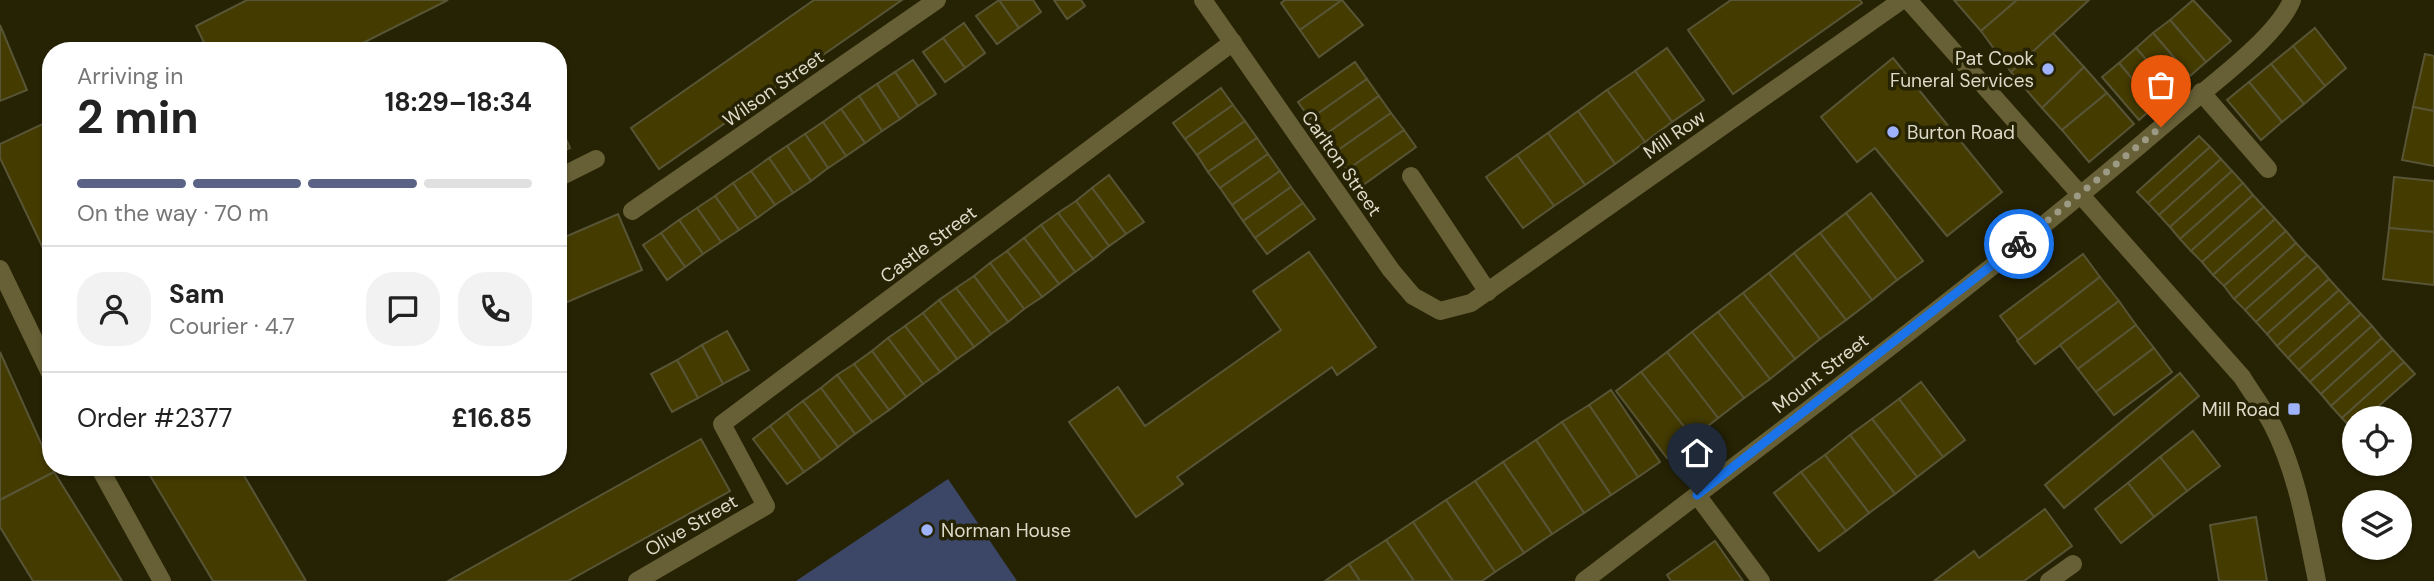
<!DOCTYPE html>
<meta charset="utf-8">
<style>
:root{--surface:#fff;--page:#f2f2f2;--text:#222;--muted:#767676;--line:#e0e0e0;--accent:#5a6385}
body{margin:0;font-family:"DM Sans",sans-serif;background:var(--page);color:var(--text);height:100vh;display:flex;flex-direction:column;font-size:26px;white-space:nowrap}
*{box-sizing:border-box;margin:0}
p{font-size:23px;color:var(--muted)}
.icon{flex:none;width:38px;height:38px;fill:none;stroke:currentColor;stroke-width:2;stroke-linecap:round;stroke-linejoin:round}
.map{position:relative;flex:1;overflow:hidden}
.details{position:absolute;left:42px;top:42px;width:525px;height:434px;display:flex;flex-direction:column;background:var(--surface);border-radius:28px;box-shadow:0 2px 5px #0004}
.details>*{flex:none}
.controls{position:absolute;left:2342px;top:406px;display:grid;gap:14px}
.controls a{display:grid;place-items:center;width:70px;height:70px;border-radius:50%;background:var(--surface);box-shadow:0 2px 5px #0004;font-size:35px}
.pin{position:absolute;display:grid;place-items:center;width:60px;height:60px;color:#fff;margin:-72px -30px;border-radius:50% 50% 50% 0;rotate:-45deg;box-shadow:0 0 7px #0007}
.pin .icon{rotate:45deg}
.courier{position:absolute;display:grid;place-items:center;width:70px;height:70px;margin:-35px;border:5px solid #1a73e8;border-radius:50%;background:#fff;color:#222;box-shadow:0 2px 9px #0007}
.overview em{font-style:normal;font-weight:700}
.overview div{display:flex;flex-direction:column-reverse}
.overview{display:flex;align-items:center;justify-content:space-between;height:119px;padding:0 35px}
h1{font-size:46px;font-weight:700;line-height:52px}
.bar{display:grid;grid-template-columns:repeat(4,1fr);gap:10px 7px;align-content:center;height:84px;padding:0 35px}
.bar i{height:9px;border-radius:5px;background:var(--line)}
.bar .active{background:var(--accent)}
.bar p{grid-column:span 4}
.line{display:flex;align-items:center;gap:18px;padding:0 35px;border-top:2px solid var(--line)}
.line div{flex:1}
.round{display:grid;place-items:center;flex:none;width:74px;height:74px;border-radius:28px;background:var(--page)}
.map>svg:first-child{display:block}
</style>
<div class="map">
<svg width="2434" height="581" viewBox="0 0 2434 581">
<rect width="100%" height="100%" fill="#262204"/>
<path fill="#3c4667" d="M948,479L1017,581H796Z"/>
<g fill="#443b00" stroke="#585436" stroke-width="2">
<path d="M247,0H448L347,51H208L196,26Z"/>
<path d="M814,0H902L659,169L631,128Z"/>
<path d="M999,0L1019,28L997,44L976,16Z"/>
<path d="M999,0H1033L1041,12L1019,28Z"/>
<path d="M1054,0H1081L1085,6L1067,19Z"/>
<path d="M1285,0H1342L1300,30L1281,3Z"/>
<path d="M1342,0L1363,25L1319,57L1300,30Z"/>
<path d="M1731,0H1860L1862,3L1733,94L1688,30Z"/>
<path d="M1954,0H2017L1981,31Z"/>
<path d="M2017,0H2089L2011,72L1981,31Z"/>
<path d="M2193,0L2231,41L2206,62L2170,20Z"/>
<path d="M2170,20L2206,62L2190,76L2153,33Z"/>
<path d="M964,23L985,53L965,68L943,38Z"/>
<path d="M0,25L27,90L0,101Z"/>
<path d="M2315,28L2346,68L2325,86L2293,46Z"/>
<path d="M2053,33L2084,67L2042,108L2011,72Z"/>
<path d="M2153,33L2190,76L2173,90L2136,48Z"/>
<path d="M943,38L965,68L945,82L923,52Z"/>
<path d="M2293,46L2325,86L2304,104L2271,64Z"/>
<path d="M1667,48L1704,100L1672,122L1635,71Z"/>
<path d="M2136,48L2173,90L2155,106L2119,63Z"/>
<path d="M2425,54L2434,56V111L2413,107Z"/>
<path d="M1893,58L2002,192L1947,236L1875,148L1857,162L1821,117Z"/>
<path d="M913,60L936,94L918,106L895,72Z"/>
<path d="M1355,62L1367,79L1310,119L1298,102Z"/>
<path d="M2119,63L2155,106L2139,120L2102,77Z"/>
<path d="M2271,64L2304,104L2282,122L2249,82Z"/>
<path d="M2084,67L2107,93L2062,130L2042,108Z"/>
<path d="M1635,71L1672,122L1645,142L1607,90Z"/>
<path d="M895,72L918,106L900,119L877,84Z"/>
<path d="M1367,79L1379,96L1322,137L1310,119Z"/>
<path d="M2249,82L2282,122L2261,140L2227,100Z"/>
<path d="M877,84L900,119L882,131L859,96Z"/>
<path d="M1221,88L1233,105L1185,139L1173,123Z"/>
<path d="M1607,90L1645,142L1615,164L1578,111Z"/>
<path d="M2107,93L2134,124L2089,162L2062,130Z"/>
<path d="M859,96L882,131L865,143L841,109Z"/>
<path d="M1379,96L1391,113L1334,153L1322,137Z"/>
<path d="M1233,105L1245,121L1197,155L1185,139Z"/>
<path d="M2413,107L2434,111V166L2402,160Z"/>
<path d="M841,109L865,143L846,156L823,122Z"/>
<path d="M1578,111L1615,164L1585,185L1548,133Z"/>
<path d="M1391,113L1404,130L1347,170L1334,153Z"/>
<path d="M51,120V265L0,158V144Z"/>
<path d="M558,121L570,148L558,153Z"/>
<path d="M1245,121L1257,138L1208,172L1197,155Z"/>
<path d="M823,122L846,156L828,168L805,134Z"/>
<path d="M1404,130L1416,147L1359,188L1347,170Z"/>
<path d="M1548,133L1585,185L1554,206L1517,155Z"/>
<path d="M805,134L828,168L811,181L787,146Z"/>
<path d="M2199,136L2210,147L2148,203L2137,192Z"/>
<path d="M1257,138L1268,154L1220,188L1208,172Z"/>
<path d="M787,146L811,181L793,193L769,158Z"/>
<path d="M2210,147L2221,159L2159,215L2148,203Z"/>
<path d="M1268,154L1280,171L1232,205L1220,188Z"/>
<path d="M1517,155L1554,206L1523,228L1486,177Z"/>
<path d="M769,158L793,193L775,205L751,171Z"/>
<path d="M2221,159L2232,171L2170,227L2159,215Z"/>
<path d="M751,171L775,205L757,218L733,183Z"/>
<path d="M1280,171L1291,187L1243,221L1232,205Z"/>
<path d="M2232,171L2243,183L2180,239L2170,227Z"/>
<path d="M1109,175L1144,222L1126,234L1092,188Z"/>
<path d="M2394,177L2434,181V232L2389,228Z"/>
<path d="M733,183L757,218L739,230L715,196Z"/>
<path d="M2243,183L2253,195L2191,251L2180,239Z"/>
<path d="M1291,187L1303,203L1255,238L1243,221Z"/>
<path d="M1092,188L1126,234L1109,246L1076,201Z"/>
<path d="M1871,193L1923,261L1897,280L1846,213Z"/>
<path d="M2253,195L2264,207L2202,262L2191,251Z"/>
<path d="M715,196L739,230L721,242L697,208Z"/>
<path d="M1076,201L1109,246L1093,259L1058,213Z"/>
<path d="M1303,203L1315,219L1267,254L1255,238Z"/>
<path d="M2264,207L2275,219L2213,275L2202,262Z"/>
<path d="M697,208L721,242L703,254L679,220Z"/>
<path d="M1058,213L1093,259L1075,272L1041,225Z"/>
<path d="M1846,213L1897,280L1872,300L1820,233Z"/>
<path d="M618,214L642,270L558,306V240Z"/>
<path d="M2275,219L2286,231L2224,286L2213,275Z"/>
<path d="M679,220L703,254L685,267L661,233Z"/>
<path d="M1041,225L1075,272L1059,284L1024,238Z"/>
<path d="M2389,228L2434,232V285L2383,279Z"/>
<path d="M2286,231L2296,243L2234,299L2224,286Z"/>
<path d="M661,233L685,267L667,280L643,245Z"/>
<path d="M1820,233L1872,300L1846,320L1794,253Z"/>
<path d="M1024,238L1059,284L1042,297L1007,251Z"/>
<path d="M2296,243L2307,255L2245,310L2234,299Z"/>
<path d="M1007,251L1042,297L1024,309L990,263Z"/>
<path d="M1309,252L1376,347L1337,375L1332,367L1177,477L1183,484L1136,517L1069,422L1118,387L1145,426L1281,330L1253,291Z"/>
<path d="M1794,253L1846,320L1820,339L1769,273Z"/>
<path d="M2083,254L2100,277L2018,340L2000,316Z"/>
<path d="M2307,255L2318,266L2256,322L2245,310Z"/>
<path d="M990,263L1024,309L1008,322L974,276Z"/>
<path d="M2318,266L2329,279L2267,334L2256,322Z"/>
<path d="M1769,273L1820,339L1795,359L1743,293Z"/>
<path d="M974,276L1008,322L991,334L956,288Z"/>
<path d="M2100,277L2119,301L2035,364L2017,341Z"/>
<path d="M2329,279L2339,290L2277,346L2267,334Z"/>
<path d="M956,288L991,334L974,347L939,300Z"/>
<path d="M2339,290L2350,302L2288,358L2277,346Z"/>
<path d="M1743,293L1795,359L1770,379L1718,312Z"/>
<path d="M939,300L974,347L957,359L923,313Z"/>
<path d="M2119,301L2136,325L2078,369L2060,345Z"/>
<path d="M2350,302L2361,314L2299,370L2288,358Z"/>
<path d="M1718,312L1770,379L1744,398L1692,332Z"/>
<path d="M923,313L957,359L940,372L905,326Z"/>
<path d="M2361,314L2372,326L2310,382L2299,370Z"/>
<path d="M2136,325L2154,348L2096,392L2078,369Z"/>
<path d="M905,326L940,372L923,384L888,338Z"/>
<path d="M2372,326L2382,338L2321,394L2310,382Z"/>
<path d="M727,331L749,370L723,384L702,345Z"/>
<path d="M1692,332L1744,398L1718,418L1667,352Z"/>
<path d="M888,338L923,384L906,397L872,351Z"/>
<path d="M2382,338L2393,350L2331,406L2321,394Z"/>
<path d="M702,345L723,384L698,398L677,360Z"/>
<path d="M2154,348L2172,372L2114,415L2096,392Z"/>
<path d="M2393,350L2404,362L2342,418L2331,406Z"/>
<path d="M872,351L906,397L889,410L854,364Z"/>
<path d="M0,352L54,472L0,500Z"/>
<path d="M1667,352L1718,418L1693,438L1641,372Z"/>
<path d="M677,360L698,398L672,412L651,374Z"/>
<path d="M2404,362L2415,374L2365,418H2354L2352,429L2342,418Z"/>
<path d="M854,364L889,410L872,422L837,375Z"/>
<path d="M1641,372L1693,438L1667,458L1616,391Z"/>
<path d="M2180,373L2199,396L2064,508L2045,485Z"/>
<path d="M837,375L872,422L855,434L821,388Z"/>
<path d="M1921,382L1965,440L1943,457L1899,399Z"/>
<path d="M821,388L855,434L838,447L803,401Z"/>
<path d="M1611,390L1660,462L1638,477L1589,405Z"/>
<path d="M1899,399L1943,457L1917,477L1872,419Z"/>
<path d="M803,401L838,447L821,460L787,413Z"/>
<path d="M1589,405L1638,477L1611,495L1562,422Z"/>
<path d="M787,413L821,460L804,472L770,426Z"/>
<path d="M1872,419L1917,477L1895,494L1850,435Z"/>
<path d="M1562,422L1611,495L1584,513L1536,440Z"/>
<path d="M770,426L804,472L787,484L753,439Z"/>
<path d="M2193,431L2220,466L2187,491L2160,457Z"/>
<path d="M1850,435L1895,494L1869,513L1825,455Z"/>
<path d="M701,439L730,491L568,581H448Z"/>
<path d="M1536,440L1584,513L1552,534L1503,462Z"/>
<path d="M1825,455L1869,513L1846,531L1801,472Z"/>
<path d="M2160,457L2187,491L2154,517L2128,483Z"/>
<path d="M1503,462L1552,534L1524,553L1475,481Z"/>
<path d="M145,467H239L306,581H213Z"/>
<path d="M54,472L122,581H33L0,527V500Z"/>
<path d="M1801,472L1846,531L1819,551L1774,493Z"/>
<path d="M1475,481L1524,553L1495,572L1446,500Z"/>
<path d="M2128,483L2154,517L2121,543L2095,509Z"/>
<path d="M1446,500L1495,572L1482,581H1453L1413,522Z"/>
<path d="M2045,509L2072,546L2024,581H1934L1974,551L1979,558Z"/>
<path d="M2256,517L2267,581H2219L2210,525Z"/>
<path d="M1413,522L1453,581H1414L1386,540Z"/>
<path d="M1386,540L1414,581H1360L1349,564Z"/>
<path d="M1715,541L1743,581H1671L1667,575Z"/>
<path d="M1349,564L1360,581H1325Z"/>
</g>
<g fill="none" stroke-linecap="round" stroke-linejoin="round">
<g stroke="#676036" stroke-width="18">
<path d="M2201,92L2268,169"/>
<path d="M1411,176L1488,292"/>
</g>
<g stroke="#676036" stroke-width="18">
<path d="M1203,0L1391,270L1413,296L1440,311L1471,303L1902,0"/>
<path d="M558,178L596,159"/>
<path d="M632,211L937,0"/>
<path d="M0,269L51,375"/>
<path d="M99,467L162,581"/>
<path d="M1697,495L1761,581"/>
<path d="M637,581L766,506L722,424L1233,42"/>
<path d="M1584,581C1782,430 1983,280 2172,118C2205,89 2276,39 2292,0"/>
<path d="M2049,581L2073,564"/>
</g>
<path stroke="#676036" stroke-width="18" d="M1908,0L2242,377C2252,393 2263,408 2272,424C2297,472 2306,528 2317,581"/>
</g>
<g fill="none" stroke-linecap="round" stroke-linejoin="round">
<path stroke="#9c9a84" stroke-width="7" stroke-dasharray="0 12.6" d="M2019,244L2161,127"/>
<path stroke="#1a73e8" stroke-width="9" d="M1697,495L2019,244"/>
</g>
<g fill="#9fb3fd" stroke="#262204" stroke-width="2.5">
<circle cx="2048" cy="69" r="7"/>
<circle cx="1893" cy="132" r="7"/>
<rect x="2287" y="402" width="14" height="14" rx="3.5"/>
<circle cx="927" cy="530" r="7"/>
</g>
<g text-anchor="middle" stroke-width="7" stroke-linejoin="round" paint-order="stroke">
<g font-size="19" fill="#dcdac9" stroke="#262204" text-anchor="end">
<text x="2034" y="65">Pat Cook<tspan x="2034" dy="22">Funeral Services</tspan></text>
<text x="1907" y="139" text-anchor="start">Burton Road</text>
<text x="2280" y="416">Mill Road</text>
<text x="941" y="537" text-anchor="start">Norman House</text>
</g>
<g font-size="19" fill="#dcdac9" stroke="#262204">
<text transform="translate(773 88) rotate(-35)" y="7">Wilson Street</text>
<text transform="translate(1674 134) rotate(-35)" y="7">Mill Row</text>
<text transform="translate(1342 163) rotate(55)" y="7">Carlton Street</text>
<text transform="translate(928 244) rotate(-37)" y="7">Castle Street</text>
<text transform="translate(1820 373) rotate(-38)" y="7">Mount Street</text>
<text transform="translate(691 525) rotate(-30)" y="7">Olive Street</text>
</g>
</g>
</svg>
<div class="controls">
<a><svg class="icon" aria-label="locate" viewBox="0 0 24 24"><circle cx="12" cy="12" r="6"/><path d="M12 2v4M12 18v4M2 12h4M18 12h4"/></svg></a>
<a><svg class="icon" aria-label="layers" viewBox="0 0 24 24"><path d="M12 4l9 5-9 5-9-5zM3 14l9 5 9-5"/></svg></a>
</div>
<div class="pin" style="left:2161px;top:127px;background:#ea580c"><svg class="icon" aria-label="bag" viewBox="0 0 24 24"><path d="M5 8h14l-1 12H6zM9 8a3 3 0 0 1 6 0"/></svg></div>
<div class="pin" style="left:1697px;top:495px;background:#1f2937"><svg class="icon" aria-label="home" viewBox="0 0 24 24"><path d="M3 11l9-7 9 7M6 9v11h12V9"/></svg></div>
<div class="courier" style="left:2019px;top:244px"><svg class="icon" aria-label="bike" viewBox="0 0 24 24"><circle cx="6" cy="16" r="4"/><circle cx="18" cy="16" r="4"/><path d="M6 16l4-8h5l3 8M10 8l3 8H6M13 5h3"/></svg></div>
<section class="details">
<div class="overview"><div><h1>2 min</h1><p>Arriving in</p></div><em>18:29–18:34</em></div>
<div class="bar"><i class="active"></i><i class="active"></i><i class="active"></i><i></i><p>On the way · 70 m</p></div>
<div class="line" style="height:126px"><a class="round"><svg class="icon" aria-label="person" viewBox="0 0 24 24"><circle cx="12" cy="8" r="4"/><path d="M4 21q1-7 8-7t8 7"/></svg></a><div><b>Sam</b><p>Courier · 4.7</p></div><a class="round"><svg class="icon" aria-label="chat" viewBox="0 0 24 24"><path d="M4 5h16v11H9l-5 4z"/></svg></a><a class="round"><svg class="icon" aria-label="phone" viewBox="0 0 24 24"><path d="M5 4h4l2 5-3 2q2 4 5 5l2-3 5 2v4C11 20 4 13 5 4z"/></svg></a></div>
<div class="line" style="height:91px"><div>Order #2377</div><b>£16.85</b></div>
</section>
</div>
